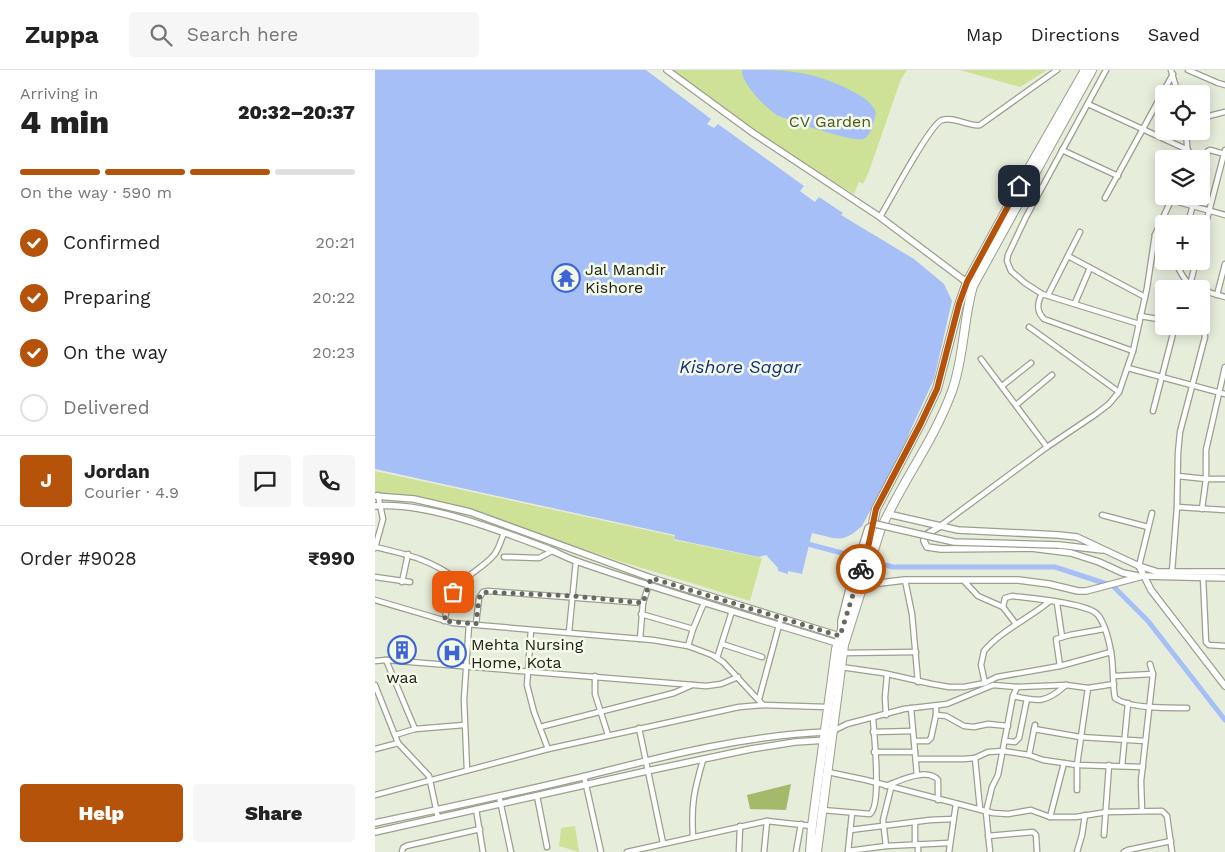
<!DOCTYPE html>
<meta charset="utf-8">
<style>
:root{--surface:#fff;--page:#f6f6f6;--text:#222;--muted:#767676;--line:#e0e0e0;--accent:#b45309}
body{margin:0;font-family:"Work Sans",sans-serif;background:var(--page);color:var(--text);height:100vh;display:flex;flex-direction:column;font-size:19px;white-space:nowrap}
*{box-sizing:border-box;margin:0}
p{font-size:16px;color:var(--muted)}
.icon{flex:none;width:28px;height:28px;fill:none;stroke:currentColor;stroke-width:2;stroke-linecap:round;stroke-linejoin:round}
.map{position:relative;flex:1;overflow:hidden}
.drawer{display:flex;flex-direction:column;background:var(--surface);width:375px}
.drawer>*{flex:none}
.controls{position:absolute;left:780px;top:15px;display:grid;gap:10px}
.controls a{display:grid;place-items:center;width:55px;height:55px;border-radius:5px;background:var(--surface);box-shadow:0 2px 12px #0003;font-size:25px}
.pin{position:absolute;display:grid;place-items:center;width:42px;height:42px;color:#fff;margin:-21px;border-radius:10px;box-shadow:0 2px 8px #0006}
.courier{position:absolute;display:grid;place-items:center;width:50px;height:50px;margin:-25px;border:4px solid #b45309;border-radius:50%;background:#fff;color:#222;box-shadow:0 1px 6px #0007}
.headline em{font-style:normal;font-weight:800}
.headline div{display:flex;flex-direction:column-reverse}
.headline{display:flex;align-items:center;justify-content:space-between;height:85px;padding:0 20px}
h1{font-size:32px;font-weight:800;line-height:38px}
.bar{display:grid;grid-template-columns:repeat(4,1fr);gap:8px 5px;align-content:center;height:60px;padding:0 20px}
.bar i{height:6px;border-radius:4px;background:var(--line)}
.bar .on{background:var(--accent)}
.bar p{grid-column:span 4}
.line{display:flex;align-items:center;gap:12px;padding:0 20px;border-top:1px solid var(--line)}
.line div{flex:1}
.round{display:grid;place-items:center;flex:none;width:52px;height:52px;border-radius:5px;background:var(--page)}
ol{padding:0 20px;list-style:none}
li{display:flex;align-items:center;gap:15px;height:55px}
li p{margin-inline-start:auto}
li .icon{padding:5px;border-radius:50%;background:var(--accent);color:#fff;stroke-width:4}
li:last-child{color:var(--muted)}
li i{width:28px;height:28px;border:2px solid var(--line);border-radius:50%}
.cta{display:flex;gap:10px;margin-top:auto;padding:10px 20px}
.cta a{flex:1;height:58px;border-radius:5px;background:var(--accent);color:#fff;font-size:20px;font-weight:800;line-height:58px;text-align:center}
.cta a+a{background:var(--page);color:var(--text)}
header{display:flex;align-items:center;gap:30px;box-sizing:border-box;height:70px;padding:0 25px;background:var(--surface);border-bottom:1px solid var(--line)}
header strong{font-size:24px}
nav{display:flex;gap:28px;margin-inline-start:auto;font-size:18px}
.search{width:350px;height:45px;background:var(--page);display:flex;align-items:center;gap:12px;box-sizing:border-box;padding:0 18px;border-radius:5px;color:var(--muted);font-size:19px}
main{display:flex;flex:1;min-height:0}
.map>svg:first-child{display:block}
</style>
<header>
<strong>Zuppa</strong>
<div class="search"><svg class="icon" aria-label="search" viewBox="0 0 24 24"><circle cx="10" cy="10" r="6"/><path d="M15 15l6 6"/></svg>Search here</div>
<nav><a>Map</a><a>Directions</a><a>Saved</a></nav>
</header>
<main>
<section class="drawer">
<div class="headline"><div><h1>4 min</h1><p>Arriving in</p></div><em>20:32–20:37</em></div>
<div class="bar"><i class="on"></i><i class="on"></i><i class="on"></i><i></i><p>On the way · 590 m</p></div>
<ol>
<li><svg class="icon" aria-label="check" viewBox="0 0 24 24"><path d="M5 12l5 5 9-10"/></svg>Confirmed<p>20:21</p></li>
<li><svg class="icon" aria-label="check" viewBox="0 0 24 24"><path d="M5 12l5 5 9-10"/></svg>Preparing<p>20:22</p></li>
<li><svg class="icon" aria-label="check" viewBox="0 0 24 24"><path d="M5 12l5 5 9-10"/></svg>On the way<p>20:23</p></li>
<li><i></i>Delivered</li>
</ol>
<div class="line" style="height:90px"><b class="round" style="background:var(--accent);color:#fff">J</b><div><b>Jordan</b><p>Courier · 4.9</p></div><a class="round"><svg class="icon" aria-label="chat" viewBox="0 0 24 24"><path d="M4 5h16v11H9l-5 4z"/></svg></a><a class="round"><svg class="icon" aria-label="phone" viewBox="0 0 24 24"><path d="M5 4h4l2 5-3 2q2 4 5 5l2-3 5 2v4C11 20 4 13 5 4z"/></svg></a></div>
<div class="line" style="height:65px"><div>Order #9028</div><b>₹990</b></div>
<div class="cta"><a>Help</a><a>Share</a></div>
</section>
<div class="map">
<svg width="850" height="782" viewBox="0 0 850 782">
<rect width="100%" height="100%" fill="#e7eddb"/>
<g fill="#cde197">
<path d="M298,0H532L526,9L493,104L488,114L484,112L479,124L410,83Z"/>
<path d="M585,0H672L645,17Z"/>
<path d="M0,401L299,466V470L387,488L375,531L244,491L128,452L102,441L33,425L0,423Z"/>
<path d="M200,756L204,782L184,776L186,758Z"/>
</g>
<path fill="#a5b96b" d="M416,714L411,740L375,739L372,725Z"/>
<g fill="#a6bff7" fill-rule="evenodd">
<path d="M0,0H271L336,49L332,54L339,58L343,54L429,116L425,121L440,132L444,127L468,143L466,145L539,189L569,214L577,231L559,309L535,361L528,379L487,456C466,475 462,468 437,463L427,504L413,501V504L403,501V498L391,485L384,487L299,469L300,465L0,399ZM199,195L203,216L183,220L180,198Z"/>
<path d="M367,0C410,0 432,0 471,18C484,25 494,28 501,42C499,51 497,64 489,69C480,73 416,51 404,46C393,41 365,12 367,0Z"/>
</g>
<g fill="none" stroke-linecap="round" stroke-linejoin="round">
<g stroke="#a6bff7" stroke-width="5">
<path d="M429,473L486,488"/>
<path d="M494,491L518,497H680L738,516L773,551L850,650"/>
</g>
<defs>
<g id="minor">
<path d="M731,0L651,147L633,185L632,191L636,201L650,213L667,224L764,254"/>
<path d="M796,0L803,24"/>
<path d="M813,0L843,13L850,15"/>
<path d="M713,34L813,80"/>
<path d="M826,48L850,42"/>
<path d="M811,61L813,89"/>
<path d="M687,80L743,106"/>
<path d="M826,103L833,81L835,80L850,84"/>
<path d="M730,128L798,4"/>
<path d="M796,130L850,145"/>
<path d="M505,147C514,132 555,54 567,50C579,46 593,57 605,55L682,0"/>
<path d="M813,154L820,126"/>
<path d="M780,165L789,178"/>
<path d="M826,172L850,80"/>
<path d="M693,186L770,227"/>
<path d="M799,191C807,203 809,213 822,219"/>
<path d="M815,215L821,191"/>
<path d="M826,220L850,227"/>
<path d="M667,224C662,233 661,241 669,249L758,281"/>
<path d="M673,225L705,162"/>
<path d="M842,225L850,194"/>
<path d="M700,233L715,198"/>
<path d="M765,246L789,250"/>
<path d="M654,257L744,322"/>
<path d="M606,289L672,377"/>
<path d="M753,298L850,324"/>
<path d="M627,316L656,293"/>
<path d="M641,335L677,305"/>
<path d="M778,341L800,256"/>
<path d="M803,406L831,409H850"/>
<path d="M802,437L850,440"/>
<path d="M827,439L831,409V380L850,297"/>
<path d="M727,445L773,457"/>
<path d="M565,456L672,377L721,344L734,334L744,322L758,281L772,218L780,165L798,126"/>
<path d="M0,477C35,485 57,490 86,512"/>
<path d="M0,478L8,449L3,425"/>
<path d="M129,487L164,488L177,481"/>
<path d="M764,496L777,443"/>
<path d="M797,502L802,437L803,383L805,362L830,267L829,259L824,256"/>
<path d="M0,507L35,512"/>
<path d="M828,507L831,572L834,575L850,576"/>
<path d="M530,510L537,544L543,612"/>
<path d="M589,511L603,526L628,537L641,554"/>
<path d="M27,512L33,484"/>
<path d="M0,530L78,553L278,570L313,576L337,585L348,592L388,635"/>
<path d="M682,533L687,567"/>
<path d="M628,537L630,528L637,526C654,528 713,533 723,545C730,554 734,571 736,582C739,597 737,613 740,628C755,639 793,638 812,638"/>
<path d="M266,544L318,559"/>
<path d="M69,551C72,542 73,530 78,521C89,506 107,499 119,485C124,479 126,470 129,463"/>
<path d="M101,554L104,528L108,522L113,521L268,533"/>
<path d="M156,560L152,615L159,642L173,679"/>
<path d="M194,562L201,491"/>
<path d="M265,569L268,533L274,514"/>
<path d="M347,574L387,587"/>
<path d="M313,576L318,559L329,533"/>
<path d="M468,583L541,582"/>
<path d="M342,588L357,541"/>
<path d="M11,590L40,659"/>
<path d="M0,591L11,590L331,616L346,614L363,607"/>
<path d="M685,596L681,569L695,565L729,559"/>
<path d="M466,597L508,603L557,614L574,617H589L610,613L622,607L685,596L736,582"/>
<path d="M220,606V624L233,665"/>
<path d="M739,606L778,604"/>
<path d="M610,613L606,595L609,581C627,560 653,549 675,531"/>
<path d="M0,615L23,673L54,706L63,748"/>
<path d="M638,626C664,632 671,633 691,615"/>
<path d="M384,629L406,548"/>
<path d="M536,638L542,705"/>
<path d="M511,645L510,627L512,605"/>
<path d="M561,645L571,646L589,656L599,657L613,654L633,656"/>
<path d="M165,657L299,623L317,615"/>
<path d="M264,658L288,773"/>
<path d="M659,659L705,667L770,671"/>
<path d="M458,661L472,654L529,639L572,634L618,615L642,617L691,615L713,618L739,614"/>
<path d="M498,662L538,661"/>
<path d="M20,665L40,659L89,655"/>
<path d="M539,671H553L556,668L561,645V636"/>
<path d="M630,671L640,672L644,668L652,629"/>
<path d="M0,679L23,673"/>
<path d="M499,682H540"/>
<path d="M654,685L660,655"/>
<path d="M600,688L605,739"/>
<path d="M541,689H589L600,688L613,682L628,681L654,685L668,690L702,695L768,697"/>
<path d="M747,696L753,633"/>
<path d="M92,700L89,630L94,554"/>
<path d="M453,702L491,710L618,743L633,744L656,740L675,747H701L732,742L787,741L792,746L797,782"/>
<path d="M209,706L226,782"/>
<path d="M511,716C524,711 552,697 563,710V730"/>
<path d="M702,720V695L713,618"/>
<path d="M0,725L173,679L364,637L388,635L452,637"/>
<path d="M124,726L136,782"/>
<path d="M162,726L172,777"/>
<path d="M101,739L108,782"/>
<path d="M447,740L495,744C507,735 499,665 498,649"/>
<path d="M767,740L766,711L778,604L775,594"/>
<path d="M675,747L689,693"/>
<path d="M540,752V773"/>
<path d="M475,760L555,750L578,749"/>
<path d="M729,765L734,695"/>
<path d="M613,766L658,762L661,765L662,782"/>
<path d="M318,767C316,734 319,721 328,690"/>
<path d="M511,776L508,750L516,718"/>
<path d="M473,781L511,776L574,773"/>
<path d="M27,782L28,778L31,776L105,759"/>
<path d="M252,782L392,751L437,756"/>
<path d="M364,782L365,756"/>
<path d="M389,782L392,751"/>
<path d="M421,782L426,754"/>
<path d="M473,782L477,743"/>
<path d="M543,782V774"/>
<path d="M574,782L581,734"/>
<path d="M615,782L611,742L617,717L623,705L638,626L642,617"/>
<path d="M702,782L707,765L710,745"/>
<path d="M749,782L753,780L796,771"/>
</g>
<g id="tertiary">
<path d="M292,0L378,63L505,147L594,214"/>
<path d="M0,426L39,429L95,442L276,508L468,567"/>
<path d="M0,436C50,431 129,462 176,480C185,484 194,489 204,492C290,522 378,547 465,574"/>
<path d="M513,444L583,460L684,465L702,467L764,496L783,502H850"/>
<path d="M564,457L549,466V471L552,477L566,479L656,478L696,483L724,492L748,503L763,506"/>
<path d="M684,475L727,480"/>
<path d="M764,496L776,520L850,616"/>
<path d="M488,515L530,510H643L674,514L703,521H711L768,506L850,508"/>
<path d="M466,558V551L475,515"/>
<path d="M0,753C70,738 141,723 211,706C290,686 371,665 453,662"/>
<path d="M0,762L272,701L376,679L420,672L452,670"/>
</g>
<g id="primary">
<path d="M435,782L437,756L461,579L494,473L501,439L546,353L562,319L584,235L592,212L654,98L710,0"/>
<path d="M442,782L469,575L505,461C526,413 559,371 577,321C589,288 588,251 598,216L717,0"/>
</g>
</defs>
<use href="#minor" stroke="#9a9f8e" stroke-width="7"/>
<use href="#tertiary" stroke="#9a9f8e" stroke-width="8"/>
<use href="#primary" stroke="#9a9f8e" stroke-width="10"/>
<use href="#minor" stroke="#fff" stroke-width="4.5"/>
<use href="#tertiary" stroke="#fff" stroke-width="5.5"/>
<use href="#primary" stroke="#fff" stroke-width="8"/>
<defs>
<path id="tertiary-bridge" d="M475,515L493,458L500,454L579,472L684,475"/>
</defs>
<use href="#tertiary-bridge" stroke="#9a9f8e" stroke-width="8" stroke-linecap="butt"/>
<use href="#tertiary-bridge" stroke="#fff" stroke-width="5.5"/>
</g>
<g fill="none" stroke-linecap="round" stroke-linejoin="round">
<path stroke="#66695e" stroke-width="5" stroke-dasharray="0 9" d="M78,522L69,551L101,554L104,528L108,522L198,526L268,533L276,508L465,566L486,499"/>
<path stroke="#b45309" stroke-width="6" d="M486,499L494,473L501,439L546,353L562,319L584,234L592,212L644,116"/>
</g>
<defs>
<symbol id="temple-ring" viewBox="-11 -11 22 22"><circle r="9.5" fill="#f4fae8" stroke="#3d65d6" stroke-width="1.5"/><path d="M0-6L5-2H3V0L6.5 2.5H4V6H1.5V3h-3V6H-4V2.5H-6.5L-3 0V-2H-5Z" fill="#3d65d6"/></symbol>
<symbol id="building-ring" viewBox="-11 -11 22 22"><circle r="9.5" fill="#f4fae8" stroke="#3d65d6" stroke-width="1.5"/><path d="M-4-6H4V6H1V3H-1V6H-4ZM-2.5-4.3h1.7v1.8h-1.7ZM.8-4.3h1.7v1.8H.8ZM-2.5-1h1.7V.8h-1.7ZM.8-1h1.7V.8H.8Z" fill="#3d65d6"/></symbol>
<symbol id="hospital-ring" viewBox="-11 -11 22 22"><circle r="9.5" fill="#f4fae8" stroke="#3d65d6" stroke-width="1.5"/><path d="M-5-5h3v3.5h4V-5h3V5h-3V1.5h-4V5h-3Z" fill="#3d65d6"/></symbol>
</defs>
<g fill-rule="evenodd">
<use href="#temple-ring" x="175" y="192" width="32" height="32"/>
<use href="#building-ring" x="11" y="564" width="32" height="32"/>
<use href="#hospital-ring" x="61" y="567" width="32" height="32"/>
</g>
<g text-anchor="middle" stroke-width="5" stroke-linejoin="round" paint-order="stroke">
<g font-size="16" fill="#4b5921" stroke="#f4fae8">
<text x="455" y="57">CV Garden</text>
</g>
<g font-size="16" fill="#20221b" stroke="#f4fae8" text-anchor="start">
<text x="210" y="205">Jal Mandir<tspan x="210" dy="18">Kishore</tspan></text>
<text x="96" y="580">Mehta Nursing<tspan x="96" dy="18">Home, Kota</tspan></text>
<text x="27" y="613" text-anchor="middle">waa</text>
</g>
<g font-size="18" font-style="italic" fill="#142c79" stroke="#f4fae8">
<text x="365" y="303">Kishore Sagar</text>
</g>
</g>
</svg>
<div class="controls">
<a><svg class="icon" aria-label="locate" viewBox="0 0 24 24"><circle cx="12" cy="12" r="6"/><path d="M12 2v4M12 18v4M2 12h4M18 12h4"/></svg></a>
<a><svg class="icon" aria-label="layers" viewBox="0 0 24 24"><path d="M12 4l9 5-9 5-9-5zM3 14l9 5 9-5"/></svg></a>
<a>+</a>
<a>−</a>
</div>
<div class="pin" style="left:78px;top:522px;background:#ea580c"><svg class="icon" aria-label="bag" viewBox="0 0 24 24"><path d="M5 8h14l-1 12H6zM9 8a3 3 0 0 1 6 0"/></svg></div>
<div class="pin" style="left:644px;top:116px;background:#1f2937"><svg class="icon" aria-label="home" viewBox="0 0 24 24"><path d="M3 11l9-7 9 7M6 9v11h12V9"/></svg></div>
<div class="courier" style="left:486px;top:499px"><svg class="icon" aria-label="bike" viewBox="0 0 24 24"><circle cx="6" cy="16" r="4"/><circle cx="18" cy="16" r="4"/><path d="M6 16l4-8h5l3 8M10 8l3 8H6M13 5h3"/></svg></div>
</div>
</main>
